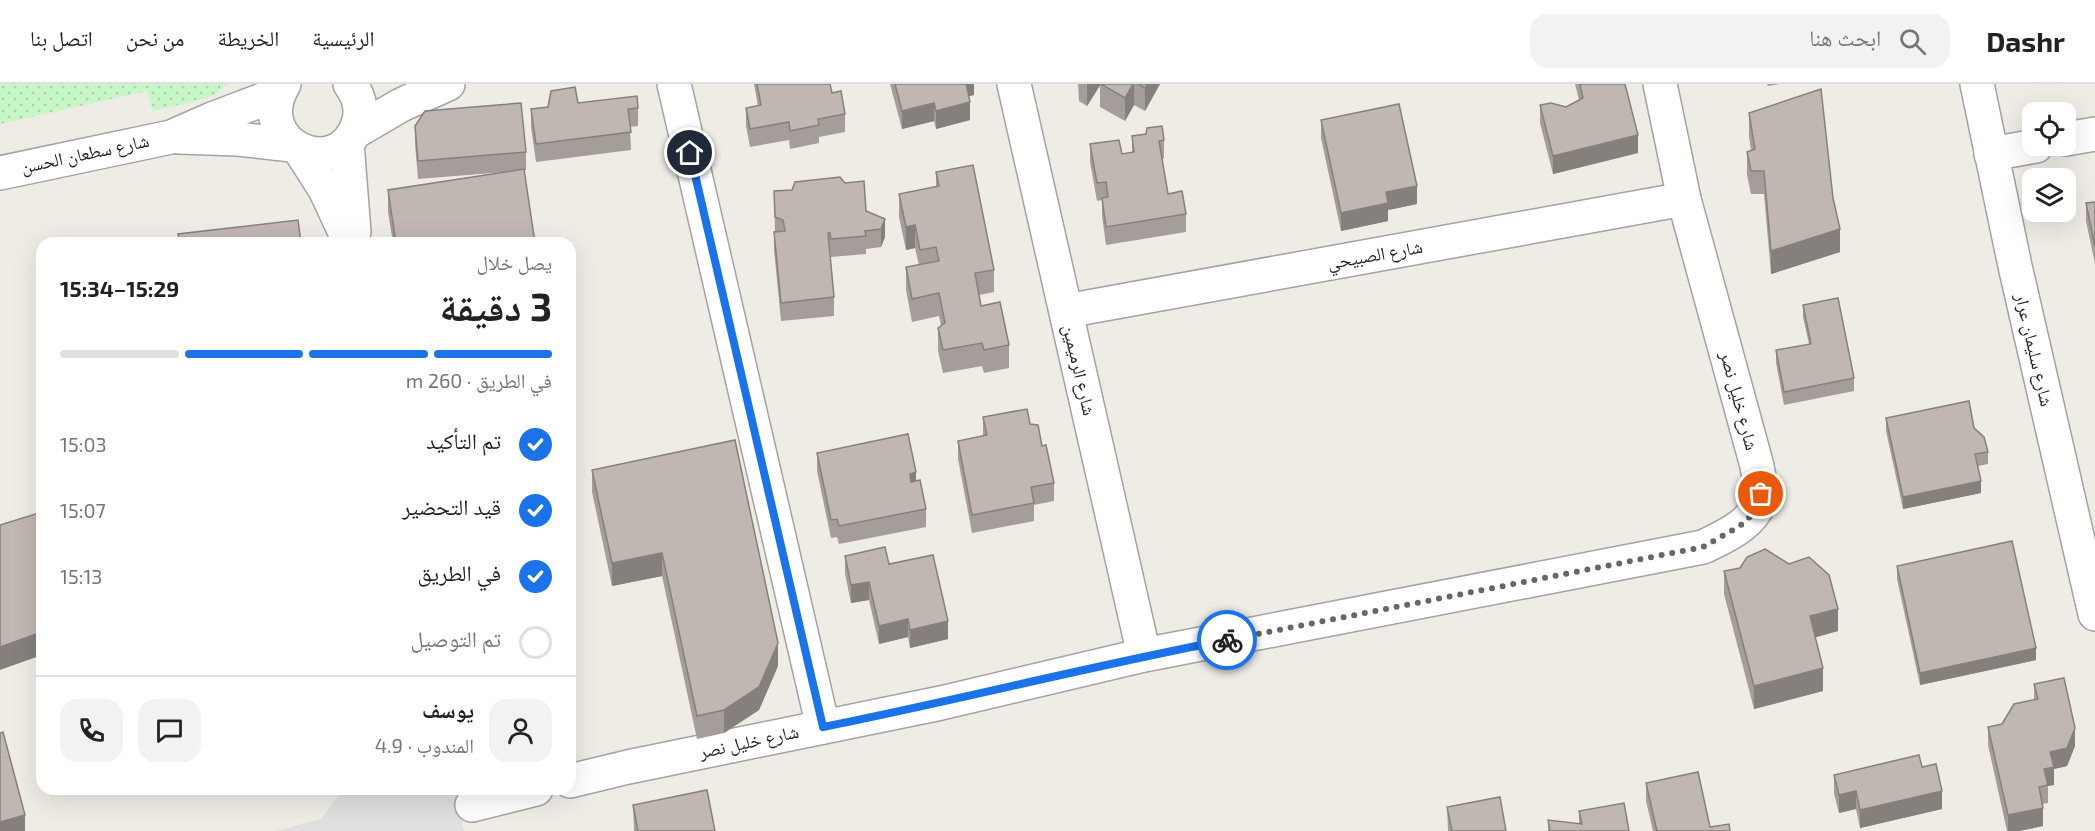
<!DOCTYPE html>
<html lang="ar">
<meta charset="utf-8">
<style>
:root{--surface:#fff;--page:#f2f2f2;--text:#222;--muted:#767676;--line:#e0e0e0;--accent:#1a73e8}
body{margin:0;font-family:"Exo 2","Noto Naskh Arabic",sans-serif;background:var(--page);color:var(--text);direction:rtl;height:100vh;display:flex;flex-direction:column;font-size:22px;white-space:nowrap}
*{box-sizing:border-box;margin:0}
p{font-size:20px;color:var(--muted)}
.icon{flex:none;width:33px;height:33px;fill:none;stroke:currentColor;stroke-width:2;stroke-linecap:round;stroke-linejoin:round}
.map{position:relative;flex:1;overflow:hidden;direction:ltr}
.drawer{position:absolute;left:36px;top:153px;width:540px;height:558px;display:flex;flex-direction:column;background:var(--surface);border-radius:18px;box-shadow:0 6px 24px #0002;direction:rtl}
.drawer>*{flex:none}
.fabs{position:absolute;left:2022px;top:18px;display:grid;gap:12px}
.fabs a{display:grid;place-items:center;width:54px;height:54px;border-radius:12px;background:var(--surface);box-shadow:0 6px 24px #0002;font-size:30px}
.pin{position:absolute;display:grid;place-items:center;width:51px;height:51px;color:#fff;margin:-26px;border:3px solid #fff;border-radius:50%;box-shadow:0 2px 6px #0007}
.courier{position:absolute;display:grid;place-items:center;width:60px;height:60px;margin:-30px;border:4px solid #1a73e8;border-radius:50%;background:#fff;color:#222;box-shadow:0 2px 8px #0007}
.overview em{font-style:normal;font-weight:700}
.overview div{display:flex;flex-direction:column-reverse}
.overview{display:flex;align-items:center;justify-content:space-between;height:102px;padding:0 24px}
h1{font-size:39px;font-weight:700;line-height:45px}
.bar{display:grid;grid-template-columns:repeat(4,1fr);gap:9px 6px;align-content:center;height:72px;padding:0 24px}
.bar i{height:8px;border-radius:4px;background:var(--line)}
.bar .selected{background:var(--accent)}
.bar p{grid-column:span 4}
.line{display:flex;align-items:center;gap:15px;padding:0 24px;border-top:2px solid var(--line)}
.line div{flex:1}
.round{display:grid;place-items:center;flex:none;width:63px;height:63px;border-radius:18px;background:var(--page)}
ol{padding:0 24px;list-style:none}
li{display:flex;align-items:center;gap:18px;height:66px}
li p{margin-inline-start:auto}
li .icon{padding:6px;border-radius:50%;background:var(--accent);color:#fff;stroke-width:4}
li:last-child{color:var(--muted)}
li i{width:33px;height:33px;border:3px solid var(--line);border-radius:50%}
header{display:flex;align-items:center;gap:36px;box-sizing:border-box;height:84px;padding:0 30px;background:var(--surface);border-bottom:2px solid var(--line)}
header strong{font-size:28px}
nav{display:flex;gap:33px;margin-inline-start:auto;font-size:21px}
.search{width:420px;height:54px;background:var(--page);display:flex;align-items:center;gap:15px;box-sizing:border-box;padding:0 21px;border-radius:18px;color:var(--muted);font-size:22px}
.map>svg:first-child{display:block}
</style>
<header>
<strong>Dashr</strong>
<div class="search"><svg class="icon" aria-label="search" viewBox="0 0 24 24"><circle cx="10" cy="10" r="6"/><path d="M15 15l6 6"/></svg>ابحث هنا</div>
<nav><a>الرئيسية</a><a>الخريطة</a><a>من نحن</a><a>اتصل بنا</a></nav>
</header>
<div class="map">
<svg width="2095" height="747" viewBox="0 0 2095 747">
<defs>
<pattern id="park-dots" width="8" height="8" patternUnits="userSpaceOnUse" patternTransform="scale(1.5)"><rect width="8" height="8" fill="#c7f6c7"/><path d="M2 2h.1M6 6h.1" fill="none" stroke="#aad2aa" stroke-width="1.8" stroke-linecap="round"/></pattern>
</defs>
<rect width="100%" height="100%" fill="#efece6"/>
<path fill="url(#park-dots)" d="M0,0H228L212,13L153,27L147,7L0,40Z"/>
<path fill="#dfdfdf" d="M340,705H454L464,747H275L321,735L340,710Z"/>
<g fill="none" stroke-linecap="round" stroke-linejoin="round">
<defs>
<g id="minor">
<path d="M284,0C248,59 337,101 358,40C363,25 359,12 350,0"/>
<path d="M674,0L823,643"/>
<path d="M1014,0L1144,571"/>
<path d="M1977,0L2015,182L2095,530"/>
<path d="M355,48L401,21L448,0"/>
<path d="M179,53L238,55L292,61"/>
<path d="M2066,55L2095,50"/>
<path d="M347,59L354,148"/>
<path d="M300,66L325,105L350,159"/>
<path d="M1991,70L2036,62"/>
<path d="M0,89L171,53L212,35L278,10"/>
<path d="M1066,227L1684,115"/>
<path d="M570,697L628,683L941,619L1144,571L1703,463C1724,453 1759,438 1761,410C1762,402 1758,390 1757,382L1684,115L1660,0"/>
<path d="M472,721L536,705"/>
</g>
</defs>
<use href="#minor" stroke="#a3a3a3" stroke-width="36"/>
<use href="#minor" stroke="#fff" stroke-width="33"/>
</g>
<g fill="#a59d9a">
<path d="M754,0H830L832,9L845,30V48L819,53V59L790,65L789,56L750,63L746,42V24L758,22Z"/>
<path d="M890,0H974V11L969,12L970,36L936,45L934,37L902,45Z"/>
<path d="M1078,0H1160L1145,27L1134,21L1125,37L1100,23V1L1087,22L1079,17Z"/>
<path d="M1575,0H1625L1638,69L1553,90L1540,39V21L1566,23L1579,16Z"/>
<path d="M1767,0H1780L1768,2Z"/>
<path d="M578,19L638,24V42L630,43L631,66L536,78L531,43V25Z"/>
<path d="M1749,29L1833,114L1840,168L1771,190L1764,110H1751L1747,91V68L1751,66L1749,52Z"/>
<path d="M1321,36L1417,120L1388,126V137L1341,147L1321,54Z"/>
<path d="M415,42L526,68V86H524L535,159H393L388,128V106L505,88L418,95L415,60Z"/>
<path d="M1132,52L1164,56V74L1162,75L1168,110L1186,130V148L1106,161L1102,132V116L1097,117L1090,78V60L1122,70L1132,69Z"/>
<path d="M936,88L994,186V208L979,211L981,222L1009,261V284L984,289L982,282L943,289L938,267V244L941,242L939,232L912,238L906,206V183L919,181L915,164L906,166L899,133V110L936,103Z"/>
<path d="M774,107L866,127L885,135V153L881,163L866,165V170L831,173L830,167L834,213V232L781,237L774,166V148H775Z"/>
<path d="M2095,118V180L2086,137V119Z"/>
<path d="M1803,221L1854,294V307L1784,321L1776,279V266L1809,260L1803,233Z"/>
<path d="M983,333L1030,340L1042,362L1054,399V417L1034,421V437L972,449L958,375V357L983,352Z"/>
<path d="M1886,334L1974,344L1988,368V380L1978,382L1981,409L1903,425L1886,347Z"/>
<path d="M817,369L916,397L926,425V443L839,460L837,453L831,454L817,387Z"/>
<path d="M592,386L778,582L759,626L724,649L697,655L662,492L612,502L592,408Z"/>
<path d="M845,472L889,480L948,555L910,564L908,553L879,560L869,516L851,519L845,490Z"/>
<path d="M1897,482L2036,576L1920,601L1897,495Z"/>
<path d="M1724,487L1838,547L1815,553L1823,607L1754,625L1724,510Z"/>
<path d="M2034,600L2075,662L2067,682L2054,685V701L2048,702V719L2042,720L2043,742L2019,747H2007L1988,661V643L2002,640L2034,616Z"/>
<path d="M1922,683L1942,725L1860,744L1856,725L1839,729L1834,710V691Z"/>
<path d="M1646,699L1710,743L1730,747H1653L1646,717Z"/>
<path d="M633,721L715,747H634Z"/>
<path d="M1447,723L1506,747H1448Z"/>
<path d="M1579,727L1629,747H1548V736L1579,740Z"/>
</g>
<g fill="#86807d">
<path d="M964,0H974V11L964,13Z"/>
<path d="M1087,0H1101L1087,22Z"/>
<path d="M1133,0H1134V21L1125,37V14Z"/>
<path d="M1147,0H1160L1145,27V4Z"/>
<path d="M970,18V36L936,45V27Z"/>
<path d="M934,19V37L902,45V27Z"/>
<path d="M1638,51V69L1553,90V72Z"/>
<path d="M1417,102V120L1388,126V137L1341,147V129L1386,108Z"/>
<path d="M885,135V153L881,163V145Z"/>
<path d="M915,141V164L906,166V143Z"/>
<path d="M1840,145V168L1771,190V167Z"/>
<path d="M916,388V406L910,408V390Z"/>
<path d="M1981,397V409L1903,425V413Z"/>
<path d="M662,469V492L612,502V479Z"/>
<path d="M869,498V516L851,519V501Z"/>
<path d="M1838,525V547L1810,555V532Z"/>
<path d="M908,535V553L879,560V542Z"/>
<path d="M948,537V555L910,564V546Z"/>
<path d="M42,548V571L0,586V563Z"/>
<path d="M778,559V582L759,626L724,649V626Z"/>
<path d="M2036,564V576L1920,601V589Z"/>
<path d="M1823,584V607L1754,625V602Z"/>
<path d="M2075,644V662L2067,682L2054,685V701L2048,702L2044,685L2050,668Z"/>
<path d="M1856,707V725L1839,729V711Z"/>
<path d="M1942,707V725L1860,744V726Z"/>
<path d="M2043,724V742L2019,747H2008V731Z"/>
<path d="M25,731V747H0V738Z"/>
</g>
<g fill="#c0b7b3" stroke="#86807d" stroke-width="1.5">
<path d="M757,0H830L832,9L841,7L845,30L818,35L819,41L790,47L789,38L750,45L746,24L761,21Z"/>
<path d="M895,0H966L970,18L936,27L934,19L902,27Z"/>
<path d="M1101,0H1133L1125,14Z"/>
<path d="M1138,0H1147L1145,4Z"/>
<path d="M1580,0H1625L1638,51L1553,72L1540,21L1551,19L1566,23L1583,14Z"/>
<path d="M575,3L578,19L637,12L638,24L628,25L631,48L536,60L531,25L548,23L551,7Z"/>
<path d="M1821,5L1833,114L1840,145L1771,167L1764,87H1751L1747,68L1755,65L1749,29Z"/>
<path d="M521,19L526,68L418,77L415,42L425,27Z"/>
<path d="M1399,20L1417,102L1386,108L1388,119L1341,129L1321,36Z"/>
<path d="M1162,42L1164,56L1159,57L1168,110L1182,107L1186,130L1106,143L1102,114L1108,113L1106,98L1097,99L1090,60L1119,56L1122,70L1134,68L1132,52L1146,50L1147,44Z"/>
<path d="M973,81L994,186L975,189L981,222L1000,218L1009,261L984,266L982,259L943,266L938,244L945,239L939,209L912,215L906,183L939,177L936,163L920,166L915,141L906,143L899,110L939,102L936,88Z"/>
<path d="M524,85L535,159H396L388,106Z"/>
<path d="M840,93L845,99L864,97L866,127L885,135L881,145L865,147L866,152L831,155L830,149H828L834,213L781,219L774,148L785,147L783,136L775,133L774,107L792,106L795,98Z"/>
<path d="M2095,118V162L2086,119Z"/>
<path d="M298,136L301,159H180L178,150Z"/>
<path d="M1838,214L1854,294L1784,308L1776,266L1811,260L1803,221Z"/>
<path d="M1969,317L1974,344L1984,353L1988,368L1975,370L1981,397L1903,413L1886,334Z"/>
<path d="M1027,325L1030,340L1038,341L1042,362L1046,361L1054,399L1031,403L1034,419L972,431L958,357L987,351L983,333Z"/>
<path d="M908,350L916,388L910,390L911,398L920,396L926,425L839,442L837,435L831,436L817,369Z"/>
<path d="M735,356L778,559L759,603L724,626L697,632L662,469L612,479L592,386Z"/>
<path d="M42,428V548L0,563V441Z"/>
<path d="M2012,457L2036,564L1920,589L1897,482Z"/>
<path d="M885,463L889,480L933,471L948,537L910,546L908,535L879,542L869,498L851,501L845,472Z"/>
<path d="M1765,465L1789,480L1809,473L1829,491L1838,525L1810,532L1823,584L1754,602L1724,487L1740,484L1747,473Z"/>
<path d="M2064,594L2075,644L2067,664L2050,668L2054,683L2044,685L2048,701L2039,703L2043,724L2008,731L1988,643L2002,640L2014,620L2038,615L2034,600Z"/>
<path d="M3,648L25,731L0,738V649Z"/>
<path d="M1919,671L1922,683L1936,680L1942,707L1860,726L1856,707L1839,711L1834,691Z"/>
<path d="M1698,688L1710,743L1729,740L1730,747H1657L1646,699Z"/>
<path d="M707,706L715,747H638L633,721Z"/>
<path d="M1500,713L1506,747H1452L1447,723Z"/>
<path d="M1624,719L1629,747H1550L1548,736L1582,740L1579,727Z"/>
</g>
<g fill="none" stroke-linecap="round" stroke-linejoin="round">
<path stroke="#686765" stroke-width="6" stroke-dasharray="0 10.8" d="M1227,556L1703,463L1740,442L1755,428L1761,410"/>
<path stroke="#1a73e8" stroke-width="8" d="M690,69L823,643C958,616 1091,582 1227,556"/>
</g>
<g text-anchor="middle" stroke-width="6" stroke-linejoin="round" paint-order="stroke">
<g font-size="18" fill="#1f1f1f" stroke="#fff">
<text transform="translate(85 70) rotate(-12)" y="6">شارع سطعان الحسن</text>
<text transform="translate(1375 171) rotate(-10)" y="6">شارع الصبيحي</text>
<text transform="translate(2034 266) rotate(77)" y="6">شارع سليمان عرار</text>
<text transform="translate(1079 286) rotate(77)" y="6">شارع الرميمين</text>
<text transform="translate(1739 317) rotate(75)" y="6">شارع خليل نصر</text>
<text transform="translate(749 658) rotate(-12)" y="6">شارع خليل نصر</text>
</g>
</g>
</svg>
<div class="fabs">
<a><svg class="icon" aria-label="locate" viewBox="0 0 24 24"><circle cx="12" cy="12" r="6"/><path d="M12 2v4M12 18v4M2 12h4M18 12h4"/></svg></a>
<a><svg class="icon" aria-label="layers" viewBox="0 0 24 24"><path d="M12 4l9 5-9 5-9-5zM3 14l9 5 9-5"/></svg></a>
</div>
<div class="pin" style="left:1761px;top:410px;background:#ea580c"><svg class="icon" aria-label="bag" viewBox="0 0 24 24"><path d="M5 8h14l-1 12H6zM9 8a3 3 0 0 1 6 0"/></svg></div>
<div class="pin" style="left:690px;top:69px;background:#1f2937"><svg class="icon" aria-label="home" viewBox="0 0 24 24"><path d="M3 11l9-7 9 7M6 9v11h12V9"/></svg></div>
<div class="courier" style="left:1227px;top:556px"><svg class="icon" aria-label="bike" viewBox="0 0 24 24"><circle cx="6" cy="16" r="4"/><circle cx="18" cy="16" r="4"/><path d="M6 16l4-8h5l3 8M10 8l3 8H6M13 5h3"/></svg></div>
<section class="drawer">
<div class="overview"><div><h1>3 دقيقة</h1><p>يصل خلال</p></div><em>15:29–15:34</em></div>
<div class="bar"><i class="selected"></i><i class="selected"></i><i class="selected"></i><i></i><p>في الطريق · 260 m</p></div>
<ol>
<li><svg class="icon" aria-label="check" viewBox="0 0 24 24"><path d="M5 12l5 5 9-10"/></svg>تم التأكيد<p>15:03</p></li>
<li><svg class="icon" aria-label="check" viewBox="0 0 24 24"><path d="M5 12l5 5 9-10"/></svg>قيد التحضير<p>15:07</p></li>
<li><svg class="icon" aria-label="check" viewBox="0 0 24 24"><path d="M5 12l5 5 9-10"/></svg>في الطريق<p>15:13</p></li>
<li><i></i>تم التوصيل</li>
</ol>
<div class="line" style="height:108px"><a class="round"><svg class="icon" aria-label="person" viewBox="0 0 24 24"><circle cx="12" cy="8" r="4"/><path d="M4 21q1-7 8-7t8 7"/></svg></a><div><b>يوسف</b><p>المندوب · 4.9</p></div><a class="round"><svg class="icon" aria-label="chat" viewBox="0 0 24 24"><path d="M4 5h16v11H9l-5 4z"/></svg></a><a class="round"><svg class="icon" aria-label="phone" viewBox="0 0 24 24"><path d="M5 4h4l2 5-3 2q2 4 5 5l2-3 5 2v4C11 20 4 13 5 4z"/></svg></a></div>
</section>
</div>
